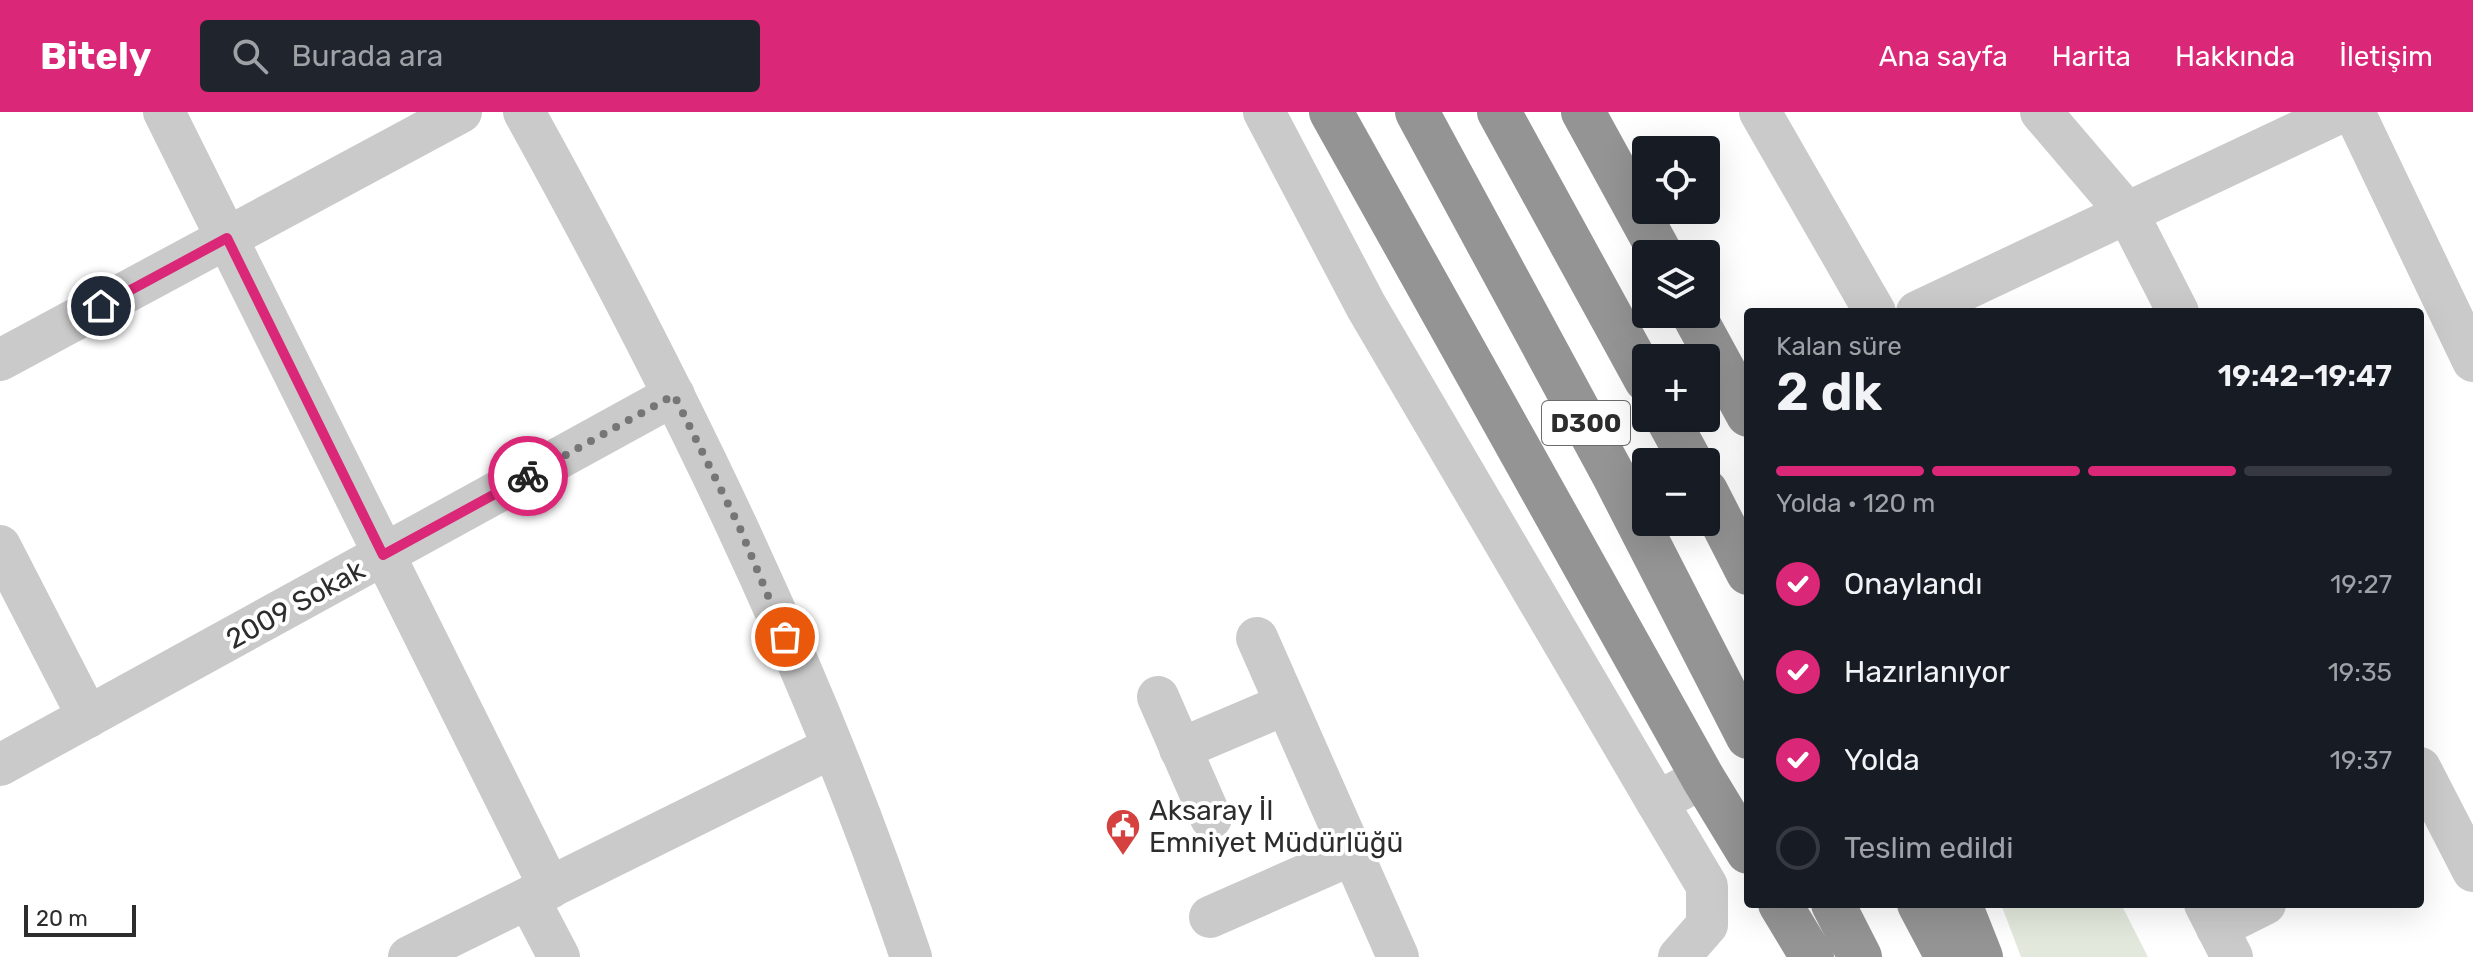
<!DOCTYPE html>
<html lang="tr">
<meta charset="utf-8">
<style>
:root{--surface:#171b24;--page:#20242c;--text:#f1f3f6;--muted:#9ea1a6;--line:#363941;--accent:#db2777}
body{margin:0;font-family:Rubik,sans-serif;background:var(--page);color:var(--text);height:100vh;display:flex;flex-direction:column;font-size:30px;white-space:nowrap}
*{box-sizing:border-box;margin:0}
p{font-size:26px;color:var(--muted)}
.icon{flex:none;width:44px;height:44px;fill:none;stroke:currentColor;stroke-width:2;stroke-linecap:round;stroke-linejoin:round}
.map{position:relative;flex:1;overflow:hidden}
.side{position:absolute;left:1744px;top:196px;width:680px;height:600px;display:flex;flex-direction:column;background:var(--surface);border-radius:8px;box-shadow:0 8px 32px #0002}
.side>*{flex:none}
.buttons{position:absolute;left:1632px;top:24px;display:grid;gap:16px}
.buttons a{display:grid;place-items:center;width:88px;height:88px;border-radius:8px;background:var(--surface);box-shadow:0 8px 32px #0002;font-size:40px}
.scale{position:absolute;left:24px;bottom:20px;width:112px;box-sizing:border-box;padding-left:8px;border:4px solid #2d2d2d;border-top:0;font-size:22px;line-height:28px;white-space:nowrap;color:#2d2d2d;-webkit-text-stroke:6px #fff;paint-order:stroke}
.pin{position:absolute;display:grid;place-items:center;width:68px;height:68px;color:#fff;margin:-34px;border:4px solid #fff;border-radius:50%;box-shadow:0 2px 8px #0007}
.courier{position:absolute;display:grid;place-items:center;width:80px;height:80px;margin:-40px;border:6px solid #db2777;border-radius:50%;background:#fff;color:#222;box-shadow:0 2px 10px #0007}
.summary em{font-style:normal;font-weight:600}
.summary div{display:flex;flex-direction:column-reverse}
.summary{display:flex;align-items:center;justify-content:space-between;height:136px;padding:0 32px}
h1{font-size:52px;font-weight:600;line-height:60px}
.bar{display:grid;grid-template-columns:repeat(4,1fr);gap:12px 8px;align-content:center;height:96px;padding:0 32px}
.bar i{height:10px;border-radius:6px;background:var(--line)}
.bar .current{background:var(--accent)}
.bar p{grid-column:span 4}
ol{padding:0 32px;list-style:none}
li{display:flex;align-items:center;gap:24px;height:88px}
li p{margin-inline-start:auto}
li .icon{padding:8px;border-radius:50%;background:var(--accent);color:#fff;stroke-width:4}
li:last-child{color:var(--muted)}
li i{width:44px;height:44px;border:4px solid var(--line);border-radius:50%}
header{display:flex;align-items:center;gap:48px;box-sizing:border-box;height:112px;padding:0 40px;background:var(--accent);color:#fff}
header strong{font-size:38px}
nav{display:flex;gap:44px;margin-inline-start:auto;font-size:28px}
.search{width:560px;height:72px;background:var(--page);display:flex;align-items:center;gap:20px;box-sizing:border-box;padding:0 28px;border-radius:8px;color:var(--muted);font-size:30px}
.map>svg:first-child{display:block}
</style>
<header>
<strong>Bitely</strong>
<div class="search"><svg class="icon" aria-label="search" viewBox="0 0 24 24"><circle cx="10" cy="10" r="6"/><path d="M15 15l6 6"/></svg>Burada ara</div>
<nav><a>Ana sayfa</a><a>Harita</a><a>Hakkında</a><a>İletişim</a></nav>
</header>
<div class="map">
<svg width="2473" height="845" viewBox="0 0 2473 845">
<rect width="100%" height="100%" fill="#fff"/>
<path fill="#e2e9dc" d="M2001,792H2121L2148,845H2021Z"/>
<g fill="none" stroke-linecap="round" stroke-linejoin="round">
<g stroke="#cacaca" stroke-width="42">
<path d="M164,0L550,776"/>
<path d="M524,0C674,271 812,551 911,845"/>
<path d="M1264,0L1366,194L1657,690L1703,666"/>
<path d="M1760,0L1875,200"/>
<path d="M2041,0L2128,102L2178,200"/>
<path d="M2354,0L2473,249"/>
<path d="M1917,200L2341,0"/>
<path d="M0,248L461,0"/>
<path d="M0,434L88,605"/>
<path d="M1257,526L1398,845"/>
<path d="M1158,585L1211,706"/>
<path d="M1180,637L1286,592"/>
<path d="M0,653L674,283"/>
<path d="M2420,656L2473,759"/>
<path d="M1657,690L1707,774V813L1679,845"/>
<path d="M528,786L559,845"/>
<path d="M2205,792L2232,845"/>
<path d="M1210,805L1353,742"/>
<path d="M2217,816L2265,792"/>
<path d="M409,845L831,636"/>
</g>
<g stroke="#949494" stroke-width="44">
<path d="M1331,0L1703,666L1748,740"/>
<path d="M1417,0L1614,364L1748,625"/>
<path d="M1499,0L1646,268"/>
<path d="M1583,0L1661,142"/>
<path d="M1693,202L1748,303"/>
<path d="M1667,306L1691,350"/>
<path d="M1706,379L1748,461"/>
<path d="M1780,792L1812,845"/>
<path d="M1833,792L1860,845"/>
<path d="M1919,792L1947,845"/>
<path d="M1960,792L1981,845"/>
</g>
</g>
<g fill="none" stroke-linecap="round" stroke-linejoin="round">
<path stroke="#767676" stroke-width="8" stroke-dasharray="0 14.4" d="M528,364L674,283L739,414L785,525"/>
<path stroke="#db2777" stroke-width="10" d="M101,194L227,126L383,443L528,364"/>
</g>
<defs>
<symbol id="civic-pin" viewBox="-11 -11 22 30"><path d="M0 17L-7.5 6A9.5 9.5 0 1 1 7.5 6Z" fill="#d4413f" stroke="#fff"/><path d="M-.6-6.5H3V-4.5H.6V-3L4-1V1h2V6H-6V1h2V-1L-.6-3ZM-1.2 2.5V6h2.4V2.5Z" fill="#fff"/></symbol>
</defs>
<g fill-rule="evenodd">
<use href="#civic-pin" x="1103" y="694" width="40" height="54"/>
</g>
<g text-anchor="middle" stroke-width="8" stroke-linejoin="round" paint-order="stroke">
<rect fill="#fff" stroke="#6c6c6c" stroke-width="2" x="1542" y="289" width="88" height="44" rx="6"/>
<g font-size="26" font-weight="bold" fill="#2d2d2d">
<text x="1586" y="320">D300</text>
</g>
<g font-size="28" fill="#2d2d2d" stroke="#fff">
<text transform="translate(295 492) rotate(-29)" y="10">2009 Sokak</text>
</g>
<g font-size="28" fill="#2d2d2d" stroke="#fff" text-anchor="start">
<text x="1149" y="708">Aksaray İl<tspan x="1149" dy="32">Emniyet Müdürlüğü</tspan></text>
</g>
</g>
</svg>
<div class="buttons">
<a><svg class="icon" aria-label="locate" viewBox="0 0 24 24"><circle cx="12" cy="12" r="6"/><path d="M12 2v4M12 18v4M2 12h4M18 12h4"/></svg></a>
<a><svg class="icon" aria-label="layers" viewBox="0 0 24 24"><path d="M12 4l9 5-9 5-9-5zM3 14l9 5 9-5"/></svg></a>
<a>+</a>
<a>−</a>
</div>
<div class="scale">20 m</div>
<div class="pin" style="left:785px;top:525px;background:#ea580c"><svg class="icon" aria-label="bag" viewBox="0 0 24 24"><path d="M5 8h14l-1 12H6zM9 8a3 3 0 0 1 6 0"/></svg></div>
<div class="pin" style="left:101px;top:194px;background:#1f2937"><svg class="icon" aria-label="home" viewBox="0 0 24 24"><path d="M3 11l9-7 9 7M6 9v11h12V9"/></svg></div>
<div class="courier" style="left:528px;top:364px"><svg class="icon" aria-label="bike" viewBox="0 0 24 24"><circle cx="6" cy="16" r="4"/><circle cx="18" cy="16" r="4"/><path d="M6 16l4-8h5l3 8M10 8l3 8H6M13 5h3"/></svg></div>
<section class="side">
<div class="summary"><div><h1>2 dk</h1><p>Kalan süre</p></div><em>19:42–19:47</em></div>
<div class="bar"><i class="current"></i><i class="current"></i><i class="current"></i><i></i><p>Yolda · 120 m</p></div>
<ol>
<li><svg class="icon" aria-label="check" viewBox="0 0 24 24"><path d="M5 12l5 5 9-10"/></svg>Onaylandı<p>19:27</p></li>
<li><svg class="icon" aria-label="check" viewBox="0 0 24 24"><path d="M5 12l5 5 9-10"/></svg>Hazırlanıyor<p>19:35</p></li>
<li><svg class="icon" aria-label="check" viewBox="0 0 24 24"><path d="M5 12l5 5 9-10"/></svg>Yolda<p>19:37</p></li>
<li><i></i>Teslim edildi</li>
</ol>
</section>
</div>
